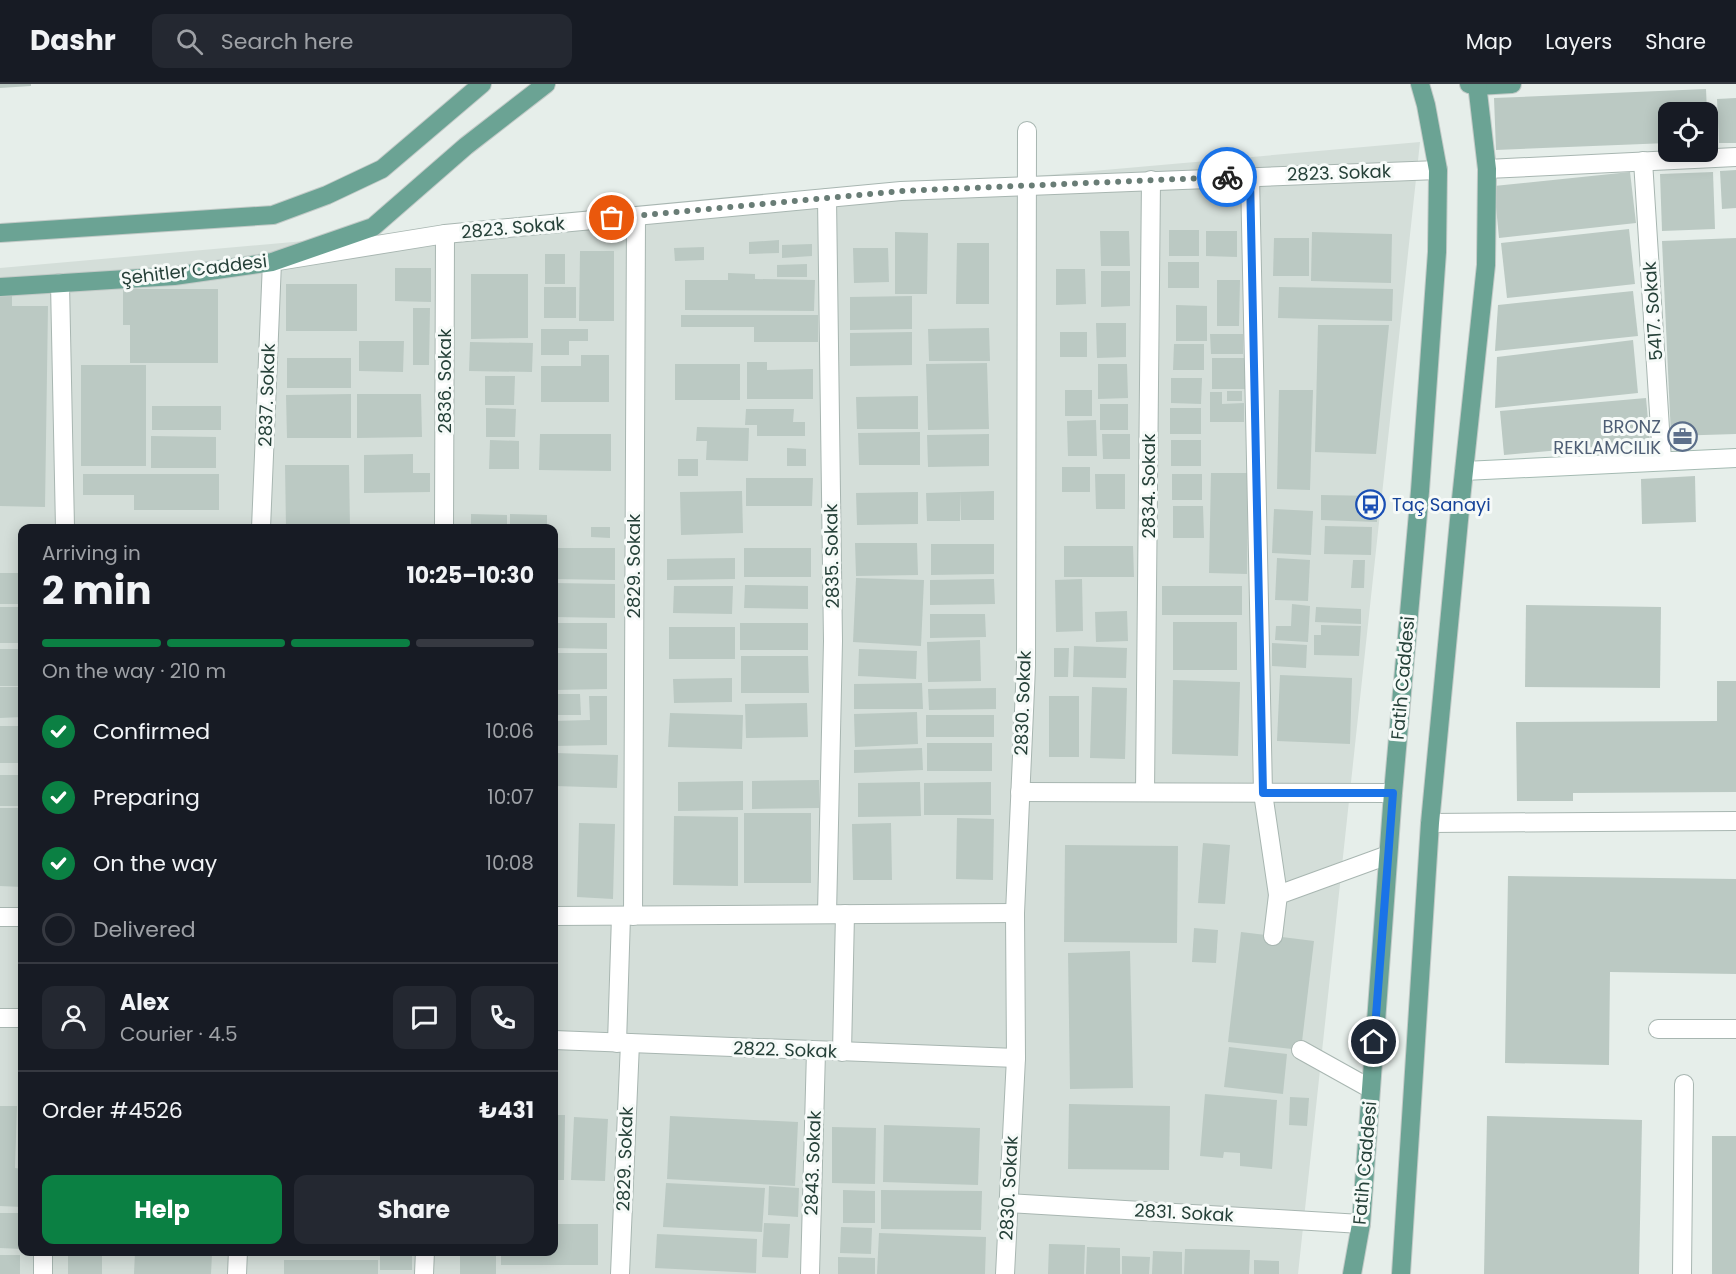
<!DOCTYPE html>
<meta charset="utf-8">
<style>
:root{--surface:#171b24;--page:#242831;--text:#f1f3f6;--muted:#9ea1a6;--line:#363941;--accent:#0b8043}
body{margin:0;font-family:Poppins,sans-serif;background:var(--page);color:var(--text);height:100vh;display:flex;flex-direction:column;font-size:22px;white-space:nowrap}
*{box-sizing:border-box;margin:0}
p{font-size:20px;color:var(--muted)}
.icon{flex:none;width:33px;height:33px;fill:none;stroke:currentColor;stroke-width:2;stroke-linecap:round;stroke-linejoin:round}
.map{position:relative;flex:1;overflow:hidden}
.panel{position:absolute;left:18px;top:440px;width:540px;height:732px;display:flex;flex-direction:column;background:var(--surface);border-radius:12px;box-shadow:0 3px 15px #0003}
.panel>*{flex:none}
.fabs{position:absolute;left:1658px;top:18px;display:grid;gap:12px}
.fabs a{display:grid;place-items:center;width:60px;height:60px;border-radius:12px;background:var(--surface);box-shadow:0 3px 15px #0003;font-size:30px}
.pin{position:absolute;display:grid;place-items:center;width:51px;height:51px;color:#fff;margin:-26px;border:3px solid #fff;border-radius:50%;box-shadow:0 2px 6px #0007}
.courier{position:absolute;display:grid;place-items:center;width:60px;height:60px;margin:-30px;border:4px solid #1a73e8;border-radius:50%;background:#fff;color:#222;box-shadow:0 2px 8px #0007}
.head em{font-style:normal;font-weight:700}
.head div{display:flex;flex-direction:column-reverse}
.head{display:flex;align-items:center;justify-content:space-between;height:102px;padding:0 24px}
h1{font-size:39px;font-weight:700;line-height:45px}
.bar{display:grid;grid-template-columns:repeat(4,1fr);gap:9px 6px;align-content:center;height:72px;padding:0 24px}
.bar i{height:8px;border-radius:4px;background:var(--line)}
.bar .selected{background:var(--accent)}
.bar p{grid-column:span 4}
.line{display:flex;align-items:center;gap:15px;padding:0 24px;border-top:2px solid var(--line)}
.line div{flex:1}
.round{display:grid;place-items:center;flex:none;width:63px;height:63px;border-radius:12px;background:var(--page)}
ol{padding:0 24px;list-style:none}
li{display:flex;align-items:center;gap:18px;height:66px}
li p{margin-inline-start:auto}
li .icon{padding:6px;border-radius:50%;background:var(--accent);color:#fff;stroke-width:4}
li:last-child{color:var(--muted)}
li i{width:33px;height:33px;border:3px solid var(--line);border-radius:50%}
.action{display:flex;gap:12px;margin-top:auto;padding:12px 24px}
.action a{flex:1;height:69px;border-radius:12px;background:var(--accent);color:#fff;font-size:24px;font-weight:700;line-height:69px;text-align:center}
.action a+a{background:var(--page);color:var(--text)}
header{display:flex;align-items:center;gap:36px;box-sizing:border-box;height:84px;padding:0 30px;background:var(--surface);border-bottom:2px solid var(--line)}
header strong{font-size:28px}
nav{display:flex;gap:33px;margin-inline-start:auto;font-size:21px}
.search{width:420px;height:54px;background:var(--page);display:flex;align-items:center;gap:15px;box-sizing:border-box;padding:0 21px;border-radius:12px;color:var(--muted);font-size:22px}
.map>svg:first-child{display:block}
</style>
<header>
<strong>Dashr</strong>
<div class="search"><svg class="icon" aria-label="search" viewBox="0 0 24 24"><circle cx="10" cy="10" r="6"/><path d="M15 15l6 6"/></svg>Search here</div>
<nav><a>Map</a><a>Layers</a><a>Share</a></nav>
</header>
<div class="map">
<svg width="1736" height="1190" viewBox="0 0 1736 1190">
<rect width="100%" height="100%" fill="#e6eeea"/>
<path fill="#d4ded9" fill-rule="evenodd" d="M1420,58L1298,1190H0V184ZM22,444H554V1167H22Z"/>
<g fill="#bbc9c3">
<path d="M0,0H31V2L0,4Z"/>
<path d="M1706,5L1707,28H1668V59L1496,66L1494,14Z"/>
<path d="M1736,14V59H1719L1717,15Z"/>
<path d="M1736,86V124L1722,125L1720,87Z"/>
<path d="M1630,88L1636,139L1499,154L1494,102Z"/>
<path d="M1713,88L1715,145L1662,147L1660,90Z"/>
<path d="M1629,145L1635,200L1507,214L1501,159Z"/>
<rect x="1169" y="146" width="30" height="26"/>
<path d="M1100,147H1129L1130,182H1101Z"/>
<path d="M1206,147H1237V173L1206,172Z"/>
<path d="M895,148L928,149L927,210H895Z"/>
<path d="M1312,148L1392,150L1391,199L1311,197Z"/>
<path d="M1274,154H1309V192H1273Z"/>
<path d="M1736,154V350L1671,352L1662,157Z"/>
<path d="M779,156V169L749,170V158Z"/>
<path d="M957,159H989V220H956Z"/>
<path d="M812,160V172L782,174V161Z"/>
<path d="M704,163V176L675,177L674,164Z"/>
<path d="M853,164H888L889,198L854,199Z"/>
<path d="M580,167H614V237H579Z"/>
<rect x="545" y="170" width="20" height="30"/>
<rect x="1168" y="178" width="31" height="26"/>
<path d="M807,180V193H777V181Z"/>
<path d="M395,184H431V218L395,217Z"/>
<path d="M1056,185H1085L1086,220L1056,221Z"/>
<path d="M1101,187H1130V222L1101,223Z"/>
<path d="M728,189L755,190V195L815,196L814,227L685,226V196H728Z"/>
<path d="M471,190H528V254L471,255Z"/>
<path d="M1217,196H1240L1239,242H1217Z"/>
<rect x="286" y="200" width="71" height="47"/>
<rect x="544" y="203" width="32" height="31"/>
<path d="M1279,203L1393,205L1392,237L1278,234Z"/>
<path d="M123,205H218V279H130V241H123Z"/>
<path d="M1633,207L1638,252L1495,267L1498,221Z"/>
<path d="M0,210H12V222H48L45,423L0,422Z"/>
<path d="M912,212V245L850,246V213Z"/>
<path d="M1176,221L1207,222V257H1176Z"/>
<path d="M413,224H430L429,281H413Z"/>
<path d="M681,231H818V258H754V243H681Z"/>
<path d="M1096,239H1126V273L1097,274Z"/>
<path d="M1318,241H1389L1376,370L1315,368Z"/>
<path d="M989,244L990,277H929L928,245Z"/>
<path d="M541,245H588V257H569V271H541Z"/>
<path d="M912,248V281L850,282V249Z"/>
<rect x="1060" y="248" width="27" height="25"/>
<path d="M1210,250H1243V270H1211Z"/>
<path d="M1633,256L1638,309L1495,324L1497,273Z"/>
<path d="M359,257H404L403,288L359,287Z"/>
<path d="M470,258L533,259L532,288L469,287Z"/>
<path d="M1174,260H1204V286H1173Z"/>
<path d="M581,271H609V318H541V282H581Z"/>
<rect x="287" y="274" width="64" height="30"/>
<rect x="1212" y="274" width="34" height="31"/>
<path d="M747,278H767V286L813,285V315H747Z"/>
<path d="M987,279L989,345L928,346L926,280Z"/>
<rect x="675" y="280" width="65" height="36"/>
<path d="M1098,280H1127L1128,314L1098,315Z"/>
<rect x="81" y="281" width="65" height="101"/>
<path d="M485,292H515L514,321H485Z"/>
<path d="M1171,294H1202L1201,320L1171,319Z"/>
<rect x="1065" y="306" width="27" height="26"/>
<path d="M1279,306H1313L1310,406L1277,405Z"/>
<rect x="1227" y="307" width="15" height="10"/>
<path d="M1210,308H1222V320L1244,319V338H1210Z"/>
<path d="M351,310V354H287L286,311Z"/>
<path d="M357,310H421L422,353L357,354Z"/>
<path d="M918,312V345H857L856,313Z"/>
<path d="M1646,314L1650,358L1504,371L1500,327Z"/>
<rect x="1100" y="320" width="28" height="26"/>
<rect x="152" y="322" width="69" height="24"/>
<path d="M486,324L516,325L515,353H486Z"/>
<rect x="1170" y="324" width="31" height="26"/>
<path d="M746,325H794L793,338H805V352H757V341H745Z"/>
<path d="M1096,336L1097,372H1068L1067,337Z"/>
<path d="M697,343L749,344L748,377L706,376L707,357H696Z"/>
<path d="M920,348V381H859L858,349Z"/>
<path d="M540,350H611V387L539,386Z"/>
<path d="M989,350V382L928,383L927,351Z"/>
<path d="M1102,350H1130V375H1103Z"/>
<path d="M151,352L216,353V384H151Z"/>
<path d="M490,356L519,357V385H489Z"/>
<rect x="1171" y="356" width="30" height="26"/>
<path d="M787,364L806,365V382H787Z"/>
<path d="M413,370V389H430V408L364,409V371Z"/>
<rect x="678" y="375" width="20" height="17"/>
<path d="M285,381H349L350,444H286Z"/>
<rect x="1062" y="383" width="28" height="25"/>
<path d="M1211,389H1248L1247,490L1209,489Z"/>
<path d="M83,390H219V426H134V411H83Z"/>
<path d="M1095,390H1125V425H1096Z"/>
<rect x="1172" y="390" width="30" height="26"/>
<path d="M1695,392L1696,438L1642,440L1641,395Z"/>
<path d="M746,394H813L812,422H746Z"/>
<path d="M742,407L743,449L681,451L680,408Z"/>
<path d="M994,407V436H961L960,408Z"/>
<path d="M918,408V440L857,441L856,409Z"/>
<path d="M960,408V437H927L926,409Z"/>
<path d="M1321,411L1378,412L1377,438L1321,436Z"/>
<path d="M1173,422H1203L1204,454H1173Z"/>
<path d="M1274,425L1313,427L1311,471L1272,469Z"/>
<path d="M471,430L507,431V444H471Z"/>
<path d="M510,430L547,431V444H510Z"/>
<path d="M1325,442L1372,443L1371,471L1324,470Z"/>
<path d="M591,443H610V454L591,453Z"/>
<path d="M855,459H917L918,491L856,492Z"/>
<path d="M931,460H994V490L931,491Z"/>
<path d="M1064,462H1133L1134,493H1064Z"/>
<path d="M554,464H615V496L554,495Z"/>
<rect x="744" y="464" width="67" height="29"/>
<path d="M735,474V495L667,496V475Z"/>
<path d="M1277,474L1310,476L1308,517L1275,516Z"/>
<path d="M1353,476H1365L1364,504H1351Z"/>
<rect x="0" y="489" width="22" height="31"/>
<path d="M856,494L924,496L921,562L853,558Z"/>
<path d="M994,495L995,520L930,521V496Z"/>
<path d="M1082,495L1083,547L1056,548L1055,496Z"/>
<path d="M554,499L615,500V534L554,533Z"/>
<path d="M745,501L808,502V525L744,524Z"/>
<path d="M674,502H733L732,530L673,529Z"/>
<rect x="1162" y="502" width="80" height="29"/>
<path d="M1292,520L1310,522L1308,558L1275,556L1276,542H1291Z"/>
<path d="M1526,521L1661,523L1660,604L1525,603Z"/>
<rect x="0" y="523" width="22" height="36"/>
<path d="M1316,523L1361,525V540L1315,538Z"/>
<path d="M1127,527L1128,557L1096,558L1095,528Z"/>
<path d="M930,530H985L986,553L930,554Z"/>
<rect x="1173" y="538" width="64" height="48"/>
<path d="M554,539H607V565L554,564Z"/>
<rect x="740" y="539" width="68" height="27"/>
<path d="M1321,541L1361,542L1359,572L1314,571V551H1321Z"/>
<rect x="669" y="543" width="66" height="32"/>
<path d="M980,556L981,597L928,598L927,558Z"/>
<path d="M1272,559L1307,561L1306,584L1272,582Z"/>
<path d="M1074,562L1127,564L1126,594L1073,593Z"/>
<path d="M1054,564H1069L1068,593H1054Z"/>
<rect x="0" y="565" width="22" height="37"/>
<path d="M859,565L917,567L916,595L858,592Z"/>
<path d="M554,569H607V605L554,606Z"/>
<path d="M741,572H808L809,609H741Z"/>
<path d="M1280,591L1352,594L1350,660L1277,657Z"/>
<path d="M732,594V618L674,619L673,595Z"/>
<path d="M1173,596L1240,598L1238,672L1172,670Z"/>
<path d="M1717,597H1736V708L1573,709V717H1517L1516,638L1717,637Z"/>
<path d="M922,599L923,625H854V600Z"/>
<path d="M0,603H22V633L0,634Z"/>
<path d="M1092,603L1127,604L1125,675L1090,674Z"/>
<path d="M996,604V625L929,626L928,605Z"/>
<path d="M554,610H580L581,631H554Z"/>
<path d="M589,612H607V661L554,662V637L590,636Z"/>
<rect x="1049" y="612" width="30" height="61"/>
<path d="M807,619L808,653L746,654L745,620Z"/>
<path d="M917,628L918,660L855,663L854,630Z"/>
<path d="M670,629L743,631L742,665L668,663Z"/>
<rect x="926" y="631" width="68" height="22"/>
<rect x="0" y="642" width="22" height="37"/>
<rect x="927" y="659" width="65" height="28"/>
<path d="M922,664L923,686L854,689V666Z"/>
<path d="M556,669L618,671L617,704L555,702Z"/>
<rect x="0" y="691" width="22" height="31"/>
<path d="M819,696V724L752,725V697Z"/>
<path d="M743,697V726L678,727V698Z"/>
<path d="M920,698L921,732L858,733V699Z"/>
<path d="M991,698V731H924V699Z"/>
<path d="M0,724H22V803L0,802Z"/>
<rect x="744" y="729" width="67" height="70"/>
<path d="M674,732L738,733V802L673,801Z"/>
<path d="M957,734L994,735L993,796L956,795Z"/>
<path d="M579,739L615,740L613,815L577,813Z"/>
<path d="M891,739L892,796H853L852,740Z"/>
<path d="M1203,759L1230,761L1225,820L1198,819Z"/>
<path d="M1065,761L1178,762L1177,859L1064,858Z"/>
<path d="M1508,792L1736,795V890L1610,888L1609,981L1505,979Z"/>
<path d="M1194,844L1218,846L1216,879L1192,878Z"/>
<path d="M1241,848L1314,857L1301,966L1228,958Z"/>
<path d="M1130,867L1133,1004L1070,1005L1068,869Z"/>
<path d="M1229,963L1287,970L1283,1010L1224,1003Z"/>
<path d="M1205,1010L1277,1016L1272,1085L1240,1082V1069L1224,1068L1223,1074L1200,1072Z"/>
<path d="M1290,1013L1309,1014L1307,1042L1289,1041Z"/>
<path d="M1069,1020L1170,1022L1169,1086L1068,1085Z"/>
<path d="M0,1022H17L15,1084L22,1085V1123L0,1122Z"/>
<path d="M554,1031H565L564,1096H554Z"/>
<path d="M670,1032L798,1038L795,1102L667,1095Z"/>
<path d="M1487,1032L1642,1036L1639,1190H1484Z"/>
<path d="M574,1033L608,1035L605,1097L571,1096Z"/>
<path d="M884,1041L980,1044L978,1101L883,1098Z"/>
<path d="M832,1043L876,1044L875,1100L832,1099Z"/>
<rect x="1712" y="1052" width="24" height="138"/>
<path d="M666,1099L765,1104L762,1148L663,1143Z"/>
<path d="M769,1102L799,1104L798,1133L768,1131Z"/>
<path d="M843,1106L875,1107V1139H843Z"/>
<path d="M881,1106L982,1107L981,1146L881,1145Z"/>
<path d="M0,1129H22V1165L0,1164Z"/>
<path d="M764,1139L790,1140L788,1174L762,1173Z"/>
<path d="M554,1140H598V1181H501V1167H554Z"/>
<path d="M841,1143L872,1144L871,1170L840,1169Z"/>
<path d="M879,1149L986,1153L985,1190H877Z"/>
<path d="M657,1150L757,1155L756,1189L655,1184Z"/>
<path d="M1049,1160L1085,1161L1084,1190H1048Z"/>
<path d="M1087,1163L1120,1164V1190H1086Z"/>
<path d="M1185,1165L1250,1166L1249,1190H1184Z"/>
<rect x="68" y="1167" width="34" height="23"/>
<rect x="380" y="1167" width="32" height="19"/>
<rect x="460" y="1167" width="36" height="23"/>
<path d="M1153,1167L1182,1168V1190H1152Z"/>
<path d="M135,1168L212,1170L211,1190H134Z"/>
<rect x="0" y="1171" width="20" height="19"/>
<path d="M1122,1172L1150,1173L1149,1190H1122Z"/>
<path d="M838,1173L875,1174V1190H838Z"/>
<rect x="284" y="1176" width="94" height="14"/>
<path d="M1254,1176L1279,1177V1190H1254Z"/>
</g>
<g fill="none" stroke-linecap="round" stroke-linejoin="round">
<defs>
<g id="lane">
<path d="M1263,709L1278,811"/>
<path d="M1273,852L1278,811L1388,771"/>
<path d="M1658,945H1736"/>
<path d="M1301,966L1371,1005"/>
<path d="M842,968L845,830"/>
<path d="M1682,1190L1684,1000"/>
</g>
<g id="street">
<path d="M1643,77L1662,376"/>
<path d="M1487,85L1736,73"/>
<path d="M1250,92L1263,709"/>
<path d="M827,114L833,557L827,830"/>
<path d="M60,199L65,444"/>
<path d="M261,444L272,178L445,150L901,107L1438,86"/>
<path d="M444,444L445,150"/>
<path d="M1020,708L1393,709"/>
<path d="M1145,708L1151,96"/>
<path d="M1430,739L1736,737"/>
<path d="M554,832L1015,829"/>
<path d="M633,832L636,132"/>
<path d="M0,833H22"/>
<path d="M0,934H22"/>
<path d="M554,956L1016,974"/>
<path d="M617,959L621,832"/>
<path d="M1008,1119L1361,1140"/>
<path d="M43,1190V1167"/>
<path d="M237,1190L238,1167"/>
<path d="M424,1190L425,1167"/>
<path d="M620,1190L630,959"/>
<path d="M810,1190L816,967"/>
<path d="M1005,1190L1016,974L1015,829L1026,582L1027,47"/>
</g>
<path id="secondary" d="M1464,387L1736,374"/>
<g id="primary">
<path d="M1469,0L1477,2L1512,0"/>
<path d="M0,149L273,131L327,111L382,85L482,0"/>
<path d="M0,203L174,192L272,178L373,143L466,62L546,0"/>
<path d="M1352,1190L1361,1140L1393,709L1420,407L1437,168L1438,86L1426,21L1420,0"/>
<path d="M1401,1190L1430,739L1461,415L1486,181L1487,85L1477,0"/>
</g>
</defs>
<use href="#lane" stroke="#a8b6b1" stroke-width="20"/>
<use href="#street" stroke="#a8b6b1" stroke-width="20"/>
<use href="#secondary" stroke="#a4bab2" stroke-width="20"/>
<use href="#primary" stroke="#c2cac7" stroke-width="20"/>
<use href="#lane" stroke="#fff" stroke-width="18"/>
<use href="#street" stroke="#fff" stroke-width="18"/>
<use href="#secondary" stroke="#fff" stroke-width="18"/>
<use href="#primary" stroke="#6ba394" stroke-width="18"/>
</g>
<g fill="none" stroke-linecap="round" stroke-linejoin="round">
<path stroke="#697d76" stroke-width="6" stroke-dasharray="0 10.8" d="M612,134L901,107L1227,93"/>
<path stroke="#1a73e8" stroke-width="8" d="M1227,93L1250,92L1263,709H1393L1374,958"/>
</g>
<defs>
<symbol id="office-ring" viewBox="-11 -11 22 22"><circle r="9.5" fill="#f6faf8" stroke="#5c6f8a" stroke-width="1.5"/><path d="M-6-3h4V-5.5h4V-3h4V5H-6ZM-1-4.5V-3h2v-1.5ZM-6 0V1H6V0Z" fill="#5c6f8a"/></symbol>
<symbol id="bus-ring" viewBox="-11 -11 22 22"><circle r="9.5" fill="#f6faf8" stroke="#1a4fb4" stroke-width="1.5"/><path d="M-5-6H5V4H4V6H2V4H-2V6H-4V4H-5ZM-3.5-4V0h7V-4ZM-3.5 1.2v1.5H-2V1.2ZM2 1.2v1.5H3.5V1.2Z" fill="#1a4fb4"/></symbol>
</defs>
<g fill-rule="evenodd">
<use href="#office-ring" x="1666" y="336" width="33" height="33"/>
<use href="#bus-ring" x="1354" y="404" width="33" height="33"/>
</g>
<g text-anchor="middle" stroke-width="6" stroke-linejoin="round" paint-order="stroke">
<g font-size="18" fill="#254038" stroke="#f6faf8">
<text transform="translate(1339 89) rotate(-2)" y="6">2823. Sokak</text>
<text transform="translate(513 144) rotate(-5)" y="6">2823. Sokak</text>
<text transform="translate(194 186) rotate(-7)" y="6">Şehitler Caddesi</text>
<text transform="translate(1653 227) rotate(-94)" y="6">5417. Sokak</text>
<text transform="translate(445 297) rotate(-90)" y="6">2836. Sokak</text>
<text transform="translate(267 311) rotate(-88)" y="6">2837. Sokak</text>
<text transform="translate(1149 402) rotate(-90)" y="6">2834. Sokak</text>
<text transform="translate(832 472) rotate(-91)" y="6">2835. Sokak</text>
<text transform="translate(634 482) rotate(-90)" y="6">2829. Sokak</text>
<text transform="translate(1403 594) rotate(-85)" y="6">Fatih Caddesi</text>
<text transform="translate(1023 619) rotate(-88)" y="6">2830. Sokak</text>
<text transform="translate(785 966) rotate(2)" y="6">2822. Sokak</text>
<text transform="translate(625 1075) rotate(-88)" y="6">2829. Sokak</text>
<text transform="translate(813 1079) rotate(-88)" y="6">2843. Sokak</text>
<text transform="translate(1365 1079) rotate(-85)" y="6">Fatih Caddesi</text>
<text transform="translate(1009 1104) rotate(-87)" y="6">2830. Sokak</text>
<text transform="translate(1184 1129) rotate(3)" y="6">2831. Sokak</text>
</g>
<g font-size="18" fill="#4e5e75" stroke="#f6faf8" text-anchor="end">
<text x="1661" y="349">BRONZ<tspan x="1661" dy="21">REKLAMCILIK</tspan></text>
</g>
<g font-size="18" fill="#164399" stroke="#f6faf8" text-anchor="start">
<text x="1392" y="427">Taç Sanayi</text>
</g>
</g>
</svg>
<div class="fabs">
<a><svg class="icon" aria-label="locate" viewBox="0 0 24 24"><circle cx="12" cy="12" r="6"/><path d="M12 2v4M12 18v4M2 12h4M18 12h4"/></svg></a>
</div>
<div class="pin" style="left:612px;top:134px;background:#ea580c"><svg class="icon" aria-label="bag" viewBox="0 0 24 24"><path d="M5 8h14l-1 12H6zM9 8a3 3 0 0 1 6 0"/></svg></div>
<div class="pin" style="left:1374px;top:958px;background:#1f2937"><svg class="icon" aria-label="home" viewBox="0 0 24 24"><path d="M3 11l9-7 9 7M6 9v11h12V9"/></svg></div>
<div class="courier" style="left:1227px;top:93px"><svg class="icon" aria-label="bike" viewBox="0 0 24 24"><circle cx="6" cy="16" r="4"/><circle cx="18" cy="16" r="4"/><path d="M6 16l4-8h5l3 8M10 8l3 8H6M13 5h3"/></svg></div>
<section class="panel">
<div class="head"><div><h1>2 min</h1><p>Arriving in</p></div><em>10:25–10:30</em></div>
<div class="bar"><i class="selected"></i><i class="selected"></i><i class="selected"></i><i></i><p>On the way · 210 m</p></div>
<ol>
<li><svg class="icon" aria-label="check" viewBox="0 0 24 24"><path d="M5 12l5 5 9-10"/></svg>Confirmed<p>10:06</p></li>
<li><svg class="icon" aria-label="check" viewBox="0 0 24 24"><path d="M5 12l5 5 9-10"/></svg>Preparing<p>10:07</p></li>
<li><svg class="icon" aria-label="check" viewBox="0 0 24 24"><path d="M5 12l5 5 9-10"/></svg>On the way<p>10:08</p></li>
<li><i></i>Delivered</li>
</ol>
<div class="line" style="height:108px"><a class="round"><svg class="icon" aria-label="person" viewBox="0 0 24 24"><circle cx="12" cy="8" r="4"/><path d="M4 21q1-7 8-7t8 7"/></svg></a><div><b>Alex</b><p>Courier · 4.5</p></div><a class="round"><svg class="icon" aria-label="chat" viewBox="0 0 24 24"><path d="M4 5h16v11H9l-5 4z"/></svg></a><a class="round"><svg class="icon" aria-label="phone" viewBox="0 0 24 24"><path d="M5 4h4l2 5-3 2q2 4 5 5l2-3 5 2v4C11 20 4 13 5 4z"/></svg></a></div>
<div class="line" style="height:78px"><div>Order #4526</div><b>₺431</b></div>
<div class="action"><a>Help</a><a>Share</a></div>
</section>
</div>
